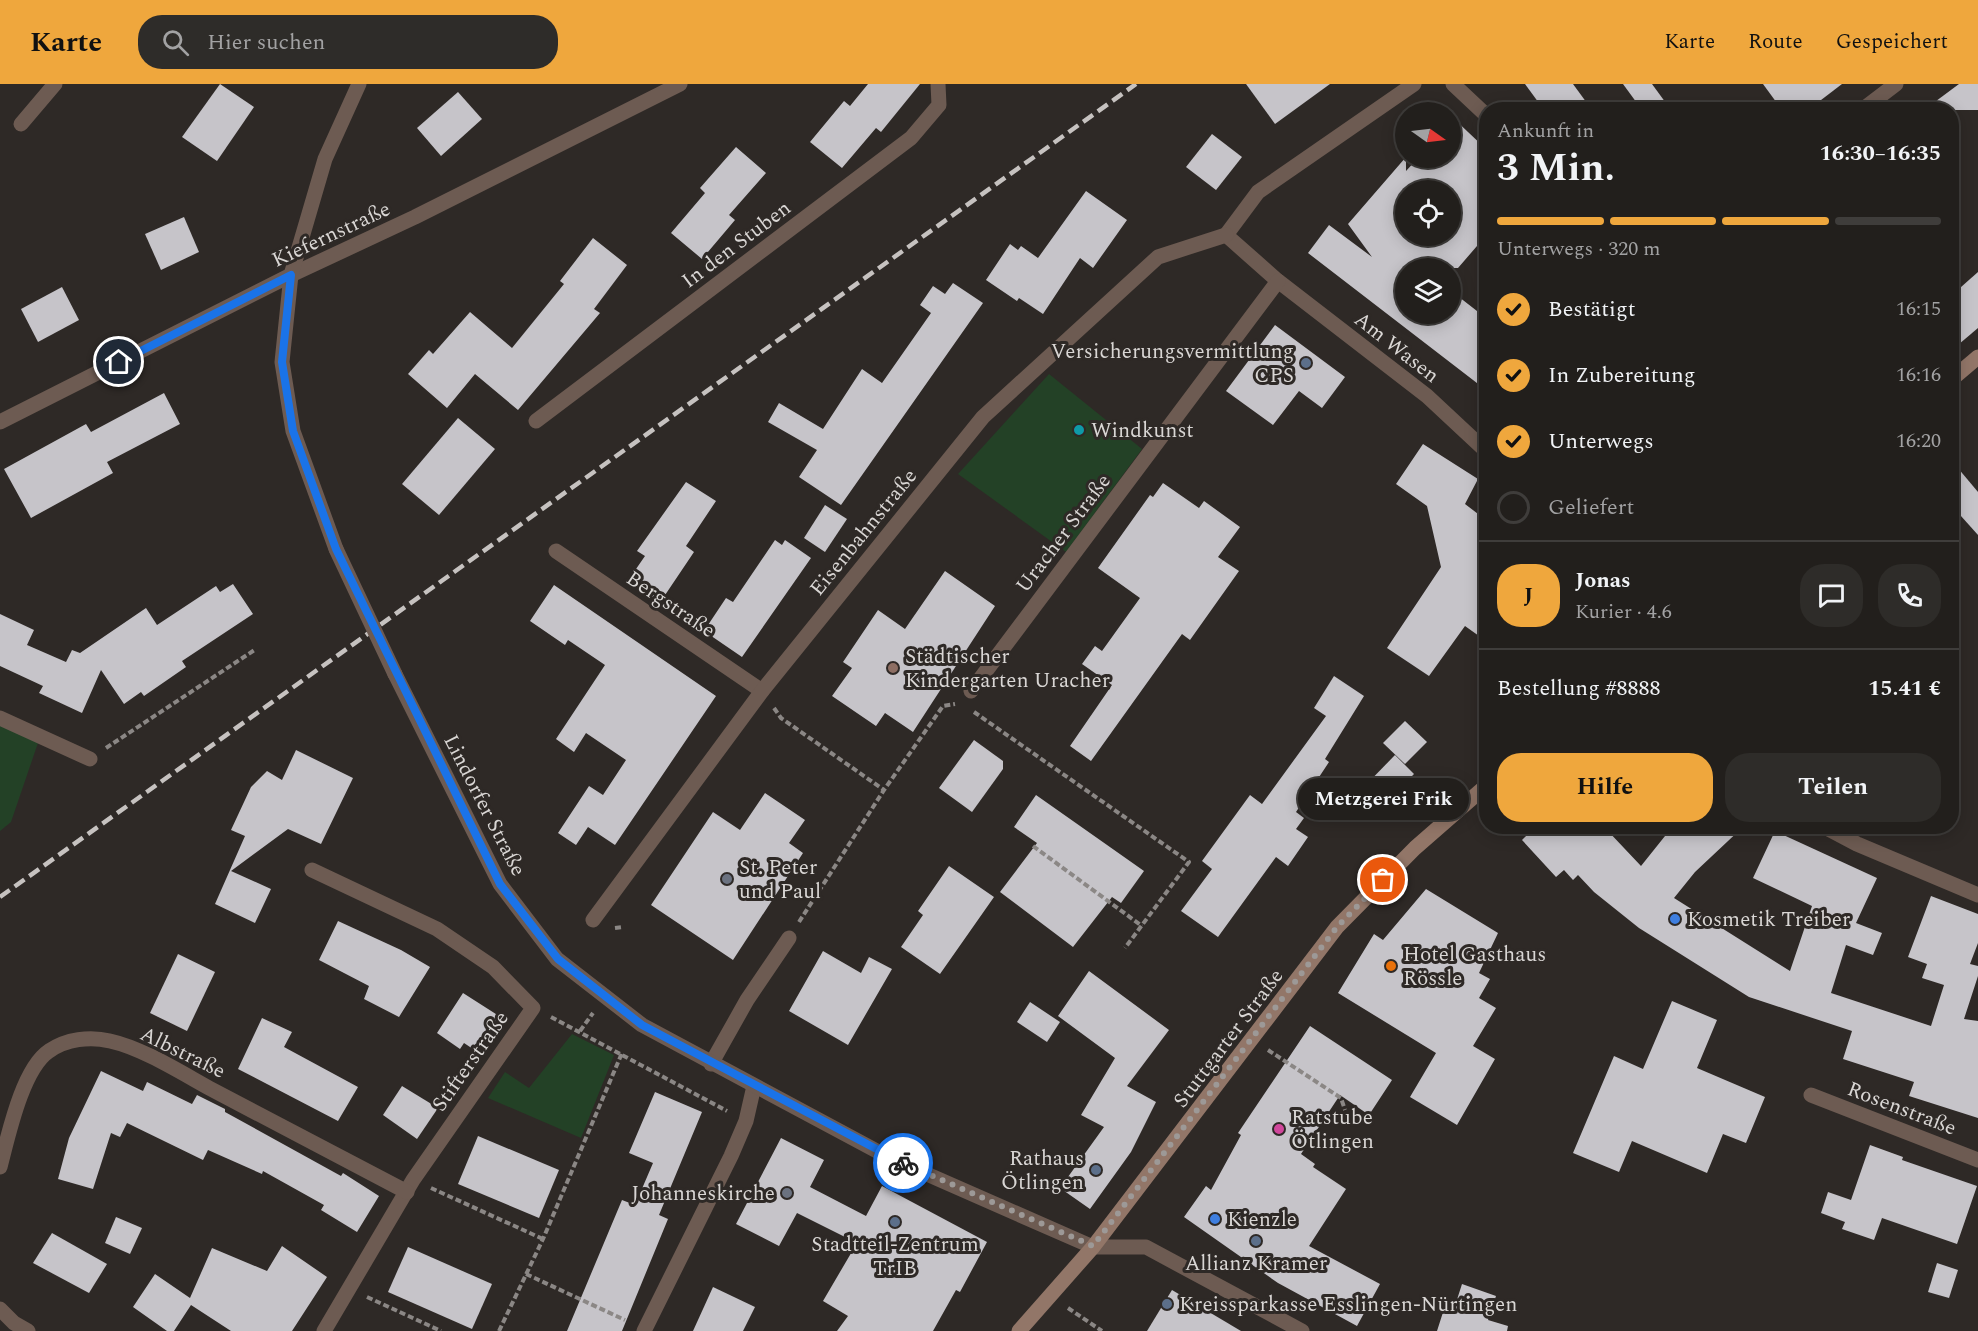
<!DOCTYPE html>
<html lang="de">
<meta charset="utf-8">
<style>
:root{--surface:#221f1c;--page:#2e2c29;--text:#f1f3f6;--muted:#a2a2a3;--line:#3f3d3b;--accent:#efa73d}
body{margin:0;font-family:Spectral,serif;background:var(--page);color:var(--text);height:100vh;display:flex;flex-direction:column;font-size:22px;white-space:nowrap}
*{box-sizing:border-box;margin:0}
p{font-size:20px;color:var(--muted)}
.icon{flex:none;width:33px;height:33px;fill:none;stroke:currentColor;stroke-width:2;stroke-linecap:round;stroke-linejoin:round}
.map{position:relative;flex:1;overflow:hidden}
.drawer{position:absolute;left:1479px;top:18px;width:480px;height:732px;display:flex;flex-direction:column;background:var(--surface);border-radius:24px;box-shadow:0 3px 15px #0003,0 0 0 2px var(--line)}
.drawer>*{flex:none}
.needle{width:39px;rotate:104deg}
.fabs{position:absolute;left:1395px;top:18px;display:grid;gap:12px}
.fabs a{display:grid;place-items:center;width:66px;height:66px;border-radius:50%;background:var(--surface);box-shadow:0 3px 15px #0003,0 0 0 2px var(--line);font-size:30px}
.pin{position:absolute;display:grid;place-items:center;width:51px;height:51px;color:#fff;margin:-26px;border:3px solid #fff;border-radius:50%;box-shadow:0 2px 6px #0007}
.courier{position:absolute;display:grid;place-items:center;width:60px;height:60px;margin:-30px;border:4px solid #1a73e8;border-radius:50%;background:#fff;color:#222;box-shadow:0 2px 8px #0007}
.bubble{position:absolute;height:42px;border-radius:21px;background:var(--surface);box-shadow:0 3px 15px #0003,0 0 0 2px var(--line);font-size:20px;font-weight:700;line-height:42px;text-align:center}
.overview em{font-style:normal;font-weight:700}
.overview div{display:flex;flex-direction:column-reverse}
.overview{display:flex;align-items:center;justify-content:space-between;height:102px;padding:0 18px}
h1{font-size:39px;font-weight:700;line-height:45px}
.bar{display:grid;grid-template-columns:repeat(4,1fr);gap:9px 6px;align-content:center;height:72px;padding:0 18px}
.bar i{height:8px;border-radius:4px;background:var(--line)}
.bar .selected{background:var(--accent)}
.bar p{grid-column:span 4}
.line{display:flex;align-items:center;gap:15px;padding:0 18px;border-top:2px solid var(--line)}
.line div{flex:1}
.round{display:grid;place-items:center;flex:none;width:63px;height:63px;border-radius:24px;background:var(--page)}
ol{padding:0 18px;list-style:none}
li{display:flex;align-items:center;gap:18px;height:66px}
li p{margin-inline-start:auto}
li .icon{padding:6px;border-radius:50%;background:var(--accent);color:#111;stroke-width:4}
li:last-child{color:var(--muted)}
li i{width:33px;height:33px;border:3px solid var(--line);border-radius:50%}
.cta{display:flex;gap:12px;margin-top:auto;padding:12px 18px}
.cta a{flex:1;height:69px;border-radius:24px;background:var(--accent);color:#111;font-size:24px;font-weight:700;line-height:69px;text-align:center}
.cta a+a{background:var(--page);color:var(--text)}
header{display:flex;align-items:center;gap:36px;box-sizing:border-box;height:84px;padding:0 30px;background:var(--accent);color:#111}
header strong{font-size:28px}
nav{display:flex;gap:33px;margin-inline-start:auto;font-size:21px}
.search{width:420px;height:54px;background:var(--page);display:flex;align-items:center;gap:15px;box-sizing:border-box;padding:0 21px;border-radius:24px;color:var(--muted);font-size:22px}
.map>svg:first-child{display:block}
</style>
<header>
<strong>Karte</strong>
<div class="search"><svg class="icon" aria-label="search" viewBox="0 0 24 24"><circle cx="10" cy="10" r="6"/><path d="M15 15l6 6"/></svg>Hier suchen</div>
<nav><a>Karte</a><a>Route</a><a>Gespeichert</a></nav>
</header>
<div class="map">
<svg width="1978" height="1247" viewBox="0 0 1978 1247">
<rect width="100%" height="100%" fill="#2e2926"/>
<g fill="#234126">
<path d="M1049,290L1142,365L1066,468L958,390Z"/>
<path d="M0,634L40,653L11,738L0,747Z"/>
<path d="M572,950L614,971L581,1054L488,1014L505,988L529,1004Z"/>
</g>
<g fill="#c6c4c9" fill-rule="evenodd">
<path d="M220,0L254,23L217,77L182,53Z"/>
<path d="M868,0H920L881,48L876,44L842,84L810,58L844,17L850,22Z"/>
<path d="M1246,0H1330L1275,40Z"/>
<path d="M1525,0H1573L1592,26H1544Z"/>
<path d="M1623,0H1652L1671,26H1642Z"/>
<path d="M1763,0H1842L1808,26H1782Z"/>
<path d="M1959,0H1978V26H1924Z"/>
<path d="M458,8L482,35L441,72L417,44Z"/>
<path d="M1450,31L1486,65V170L1477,162L1458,184H1406V230H1450V206L1486,234V306L1308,169L1329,141L1372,173L1348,140L1406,73V87L1418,74H1450ZM1406,106H1450V152H1406Z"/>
<path d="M1212,50L1242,73L1216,106L1186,83Z"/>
<path d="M736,63L766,89L729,131L735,136L702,175L671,149L705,109L700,104Z"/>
<path d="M1086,107L1127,136L1093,184L1080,174L1043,230L1019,214L1017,217L986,196L1010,160L1018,166L1021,162L1038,174Z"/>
<path d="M184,133L199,168L161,186L145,150Z"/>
<path d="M593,154L627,181L594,225L600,229L518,326L475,290L447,324L408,290L429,266L433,270L470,228L512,264L564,200L560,197Z"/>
<path d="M1978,188V244L1952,266V211Z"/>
<path d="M953,199L983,219L841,421L799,393L817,366L768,338L779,319L823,345L862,285L882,299L931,229L920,221L933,202L945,210Z"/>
<path d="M62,203L79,236L38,258L21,225Z"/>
<path d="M1275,241L1345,293L1322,324L1299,307L1273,341L1226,307Z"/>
<path d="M164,309L180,340L107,378L113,389L31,434L4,385L86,340L91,348Z"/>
<path d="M458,334L495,365L439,431L402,400Z"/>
<path d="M1423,360L1478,395L1465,420L1486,436V557L1465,542L1429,592L1387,564L1441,483L1427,422L1396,400Z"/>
<path d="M1952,377L1978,408V451L1952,422Z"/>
<path d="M686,398L716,417L686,462L694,468L659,520L627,498L645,472L637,467Z"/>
<path d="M1163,399L1199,424L1204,417L1240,443L1218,473L1239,487L1190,556L1182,550L1091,677L1070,662L1112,601L1082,580L1095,562L1102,567L1140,514L1098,484L1150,411L1153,413Z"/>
<path d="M825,421L847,435L825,468L804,454Z"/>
<path d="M775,456L782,461L785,456L811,474L742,573L704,547L726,514L733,518Z"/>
<path d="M945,487L995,522L913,648L885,629L876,642L832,612L852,584L843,578L878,526L905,545Z"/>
<path d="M233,500L253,530L182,577L186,583L144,612L141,608L124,620L101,586L82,629L39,609L43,602L0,582V530L34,546L27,561L66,578L72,566L80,569L146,524L157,541L216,502L220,508Z"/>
<path d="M554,501L716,612L615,761L588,743L576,761L558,749L589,702L603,711L626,676L586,649L574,668L556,655L605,581L568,556L565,561L530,537Z"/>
<path d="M1334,592L1364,612L1325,675L1329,678L1296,728L1304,734L1296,745L1308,753L1288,782L1276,773L1218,853L1181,827L1212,785L1202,777L1250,711L1262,720L1326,632L1314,624Z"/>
<path d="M1405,637L1427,658L1405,680L1383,659Z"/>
<path d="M974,656L1003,677V685L972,728L939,704Z"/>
<path d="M296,666L353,694L321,760L288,745L231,787L271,805L255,839L215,820L245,752L231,746L251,703L267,687L282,696Z"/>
<path d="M1395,671L1414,690L1379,726L1360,707Z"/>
<path d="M765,709L805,736L789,759L803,769L733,876L651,821L713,728L740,746Z"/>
<path d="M1036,711L1144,787L1121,819L1112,813L1073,863L1000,808L1037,759L1014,743Z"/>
<path d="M1536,742H1590L1599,752L1607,746L1641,782L1673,742H1744L1695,788L1674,814L1790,887L1812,822L1753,794L1775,747L1877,794L1856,839L1882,849L1873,871L1846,861L1831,909L1931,942L1944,901L1922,894L1927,880L1908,873L1931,812L1978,830V859L1970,880L1978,882V892L1964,935L1978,937V1034L1909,1012L1914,998L1843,975L1852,947L1749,913L1639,844L1594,808L1578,791L1573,796L1564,786L1556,793L1522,756Z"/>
<path d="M949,782L994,813L940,890L901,863L923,831L918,827Z"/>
<path d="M1426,805L1498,849L1479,889L1490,895L1479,914L1496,924L1473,962L1495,975L1457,1041L1410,1013L1436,969L1338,909L1374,850L1383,856Z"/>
<path d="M338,837L401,866L430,883L399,933L364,915L369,902L319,876Z"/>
<path d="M823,867L861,889L869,873L892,885L848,961L789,927Z"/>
<path d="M178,870L215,888L187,947L150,929Z"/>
<path d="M1089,887L1169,946L1127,1002L1156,1018L1131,1068L1090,1125L1060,1104L1104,1043L1081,1031L1115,974L1058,932Z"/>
<path d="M463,909L499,932L476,967L464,959L460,965L437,949Z"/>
<path d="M1672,917L1717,936L1697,984L1765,1013L1746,1059L1723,1050L1707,1089L1632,1057L1619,1088L1573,1069L1614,972L1643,985Z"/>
<path d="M1030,918L1060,938L1047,958L1017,938Z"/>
<path d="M262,934L292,948L284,963L358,1003L338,1037L238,985Z"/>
<path d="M1310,942L1392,996L1369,1031L1340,1011L1301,1070L1315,1080L1313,1083L1346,1105L1309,1162L1380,1200L1357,1242L1278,1199L1184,1133L1206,1102L1211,1106L1241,1051L1238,1049Z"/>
<path d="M101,987L143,1007L147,998L192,1020L197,1011L225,1025V1028L341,1092L343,1089L379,1112L357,1148L321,1126L324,1121L263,1087L262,1090L208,1066L203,1076L127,1039L120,1053L111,1049L93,1105L58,1095L69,1054Z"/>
<path d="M402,1002L438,1024L417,1055L383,1031Z"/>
<path d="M655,1008L702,1028L659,1131L668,1135L622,1247H567L622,1116L635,1121L653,1079L629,1069Z"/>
<path d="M478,1052L559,1086L539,1134L458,1100Z"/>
<path d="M781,1054L824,1076L810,1103L866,1132L882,1102L987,1158L960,1208L956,1206L933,1247H837L848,1232L823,1217L857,1159L797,1129L779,1162L736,1140Z"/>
<path d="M1870,1061L1903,1073L1902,1076L1977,1102L1957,1160L1882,1134L1874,1156L1842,1145L1845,1138L1821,1129L1828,1108L1851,1116Z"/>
<path d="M116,1133L142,1144L130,1170L105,1159Z"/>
<path d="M52,1149L107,1180L89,1209L33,1179Z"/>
<path d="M282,1162L327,1193L292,1247H231L191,1221L174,1247H167L133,1223L155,1190L190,1214L212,1164L267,1187Z"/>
<path d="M408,1163L492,1200L472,1245L388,1208Z"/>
<path d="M1937,1179L1958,1186L1949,1214L1928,1208Z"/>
<path d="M1462,1200L1496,1212L1488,1236L1508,1242L1507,1247H1437L1445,1222L1454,1225Z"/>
<path d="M713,1203L755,1223L743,1247H693Z"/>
<path d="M1172,1206L1241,1247H1147Z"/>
</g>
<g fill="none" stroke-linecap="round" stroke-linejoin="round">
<g stroke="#8b8785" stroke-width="4" stroke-dasharray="6 3" stroke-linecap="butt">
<path d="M774,624L781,634L884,706"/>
<path d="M974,628L1189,778L1125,864"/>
<path d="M106,664L256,565"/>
<path d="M1033,762L1142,842"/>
<path d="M799,838L884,706L943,622L955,620"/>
<path d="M615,844L623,843"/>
<path d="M551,933L727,1027"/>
<path d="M580,947L593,929"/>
<path d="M1268,966L1341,1014L1345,1026"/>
<path d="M431,1104L543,1155"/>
<path d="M526,1190L625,1236"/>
<path d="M367,1213L441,1247"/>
<path d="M1068,1224L1102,1247"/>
<path d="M499,1247L543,1155L622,969"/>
</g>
<g stroke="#6d5b52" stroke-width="15">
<path d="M1453,0L1486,31"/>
<path d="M1862,26L1896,0"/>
<path d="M21,40L55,0"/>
<path d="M1226,151L1278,197L1427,312L1486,367"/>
<path d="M1226,151L1258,108L1414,0"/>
<path d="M536,337L911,54L939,21L938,0"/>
<path d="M0,338L291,191L415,133L680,0"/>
<path d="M556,467L762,607"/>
<path d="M971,607L1278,197"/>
<path d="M0,634L90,675"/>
<path d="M1823,742L1857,760L1978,811"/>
<path d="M312,786L437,845L493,883L533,924L413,1096L324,1247"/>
<path d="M593,836L762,607L983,333L1158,173L1226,151"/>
<path d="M711,980L747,916L789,854"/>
<path d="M1811,1011L1978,1076"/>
<path d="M0,1083C8,1053 22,985 49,967C66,955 90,952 110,957C142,964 180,988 209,1004C275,1038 341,1073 407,1108"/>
<path d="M0,1225L14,1239L28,1247"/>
<path d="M644,1247L731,1072L746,1037L754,1002"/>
</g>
<g stroke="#6d5b52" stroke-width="15">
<path d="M336,465L293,347L282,278L291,191L325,75L359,0"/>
<path d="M395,590L500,800L557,875L642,941L888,1073L1093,1163H1146L1302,1247"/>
</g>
<g stroke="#927668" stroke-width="15">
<path d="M1952,295L1978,273"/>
<path d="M1019,1247L1093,1163L1337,843L1415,764L1486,702"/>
</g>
<path stroke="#c6c2c0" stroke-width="4.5" stroke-dasharray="12 6" stroke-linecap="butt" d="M0,813L1136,0"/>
<path stroke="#6d5b52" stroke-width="15" d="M336,465L395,590"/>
</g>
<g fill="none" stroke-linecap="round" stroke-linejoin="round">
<path stroke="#9d9997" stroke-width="6" stroke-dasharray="0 10.8" d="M903,1079L1093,1162L1337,843L1383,796"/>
<path stroke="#1a73e8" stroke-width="8" d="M119,278L291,191L282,278L293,347L336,465L500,800L558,875L642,941L903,1079"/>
</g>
<g fill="#5c6f8a" stroke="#2e2926" stroke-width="2">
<circle cx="1306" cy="279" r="6"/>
<circle cx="1096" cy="1086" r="6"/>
<circle cx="895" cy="1138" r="6"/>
<circle cx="1256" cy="1157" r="6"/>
<circle cx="1167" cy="1220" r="6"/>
</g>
<circle fill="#0f9aa8" stroke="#2e2926" stroke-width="2" cx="1079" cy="346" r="6"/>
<circle fill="#8d6e63" stroke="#2e2926" stroke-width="2" cx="893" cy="584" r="6"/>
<g fill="#6b7280" stroke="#2e2926" stroke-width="2">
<circle cx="727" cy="795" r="6"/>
<circle cx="787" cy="1109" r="6"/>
</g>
<g fill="#3f7fe0" stroke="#2e2926" stroke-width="2">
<circle cx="1675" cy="835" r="6"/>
<circle cx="1215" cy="1135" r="6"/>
</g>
<circle fill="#e8710a" stroke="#2e2926" stroke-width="2" cx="1391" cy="882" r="6"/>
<circle fill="#d1479c" stroke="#2e2926" stroke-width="2" cx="1279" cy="1045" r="6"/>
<g text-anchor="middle" stroke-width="6" stroke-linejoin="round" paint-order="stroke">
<g font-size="21" fill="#d9d6d4" stroke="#2e2926">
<text transform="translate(331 150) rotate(-25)" y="7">Kiefernstraße</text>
<text transform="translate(736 160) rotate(-37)" y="7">In den Stuben</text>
<text transform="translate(1397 263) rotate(38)" y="7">Am Wasen</text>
<text transform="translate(863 448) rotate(-51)" y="7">Eisenbahnstraße</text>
<text transform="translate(1063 449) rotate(-53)" y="7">Uracher Straße</text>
<text transform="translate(671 520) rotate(34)" y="7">Bergstraße</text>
<text transform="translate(485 721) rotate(63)" y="7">Lindorfer Straße</text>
<text transform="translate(1228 954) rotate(-53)" y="7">Stuttgarter Straße</text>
<text transform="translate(183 968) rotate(26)" y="7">Albstraße</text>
<text transform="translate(470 977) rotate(-55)" y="7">Stifterstraße</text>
<text transform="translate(1902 1024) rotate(21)" y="7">Rosenstraße</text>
</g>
<g font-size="21" fill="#d9d6d4" stroke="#2e2926" text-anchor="start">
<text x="1294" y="274" text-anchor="end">Versicherungsvermittlung<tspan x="1294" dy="24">CPS</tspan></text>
<text x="1091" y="353">Windkunst</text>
<text x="905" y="579">Städtischer<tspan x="905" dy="24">Kindergarten Uracher</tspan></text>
<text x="739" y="790">St. Peter<tspan x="739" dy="24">und Paul</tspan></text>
<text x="1687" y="842">Kosmetik Treiber</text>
<text x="1403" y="877">Hotel Gasthaus<tspan x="1403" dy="24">Rössle</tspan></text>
<text x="1291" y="1040">Ratstube<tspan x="1291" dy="24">Ötlingen</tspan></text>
<text x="1084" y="1081" text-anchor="end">Rathaus<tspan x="1084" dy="24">Ötlingen</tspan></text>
<text x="775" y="1116" text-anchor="end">Johanneskirche</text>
<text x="1227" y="1142">Kienzle</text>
<text x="895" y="1167" text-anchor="middle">Stadtteil-Zentrum<tspan x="895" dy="24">TrIB</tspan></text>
<text x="1256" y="1186" text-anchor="middle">Allianz Kramer</text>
<text x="1179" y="1227">Kreissparkasse Esslingen-Nürtingen</text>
</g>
</g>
</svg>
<div class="fabs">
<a><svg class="needle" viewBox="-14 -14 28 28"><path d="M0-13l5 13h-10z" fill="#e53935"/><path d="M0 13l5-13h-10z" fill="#a2a2a3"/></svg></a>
<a><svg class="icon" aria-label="locate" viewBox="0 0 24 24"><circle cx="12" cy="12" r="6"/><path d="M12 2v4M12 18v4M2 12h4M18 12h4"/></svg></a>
<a><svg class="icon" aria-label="layers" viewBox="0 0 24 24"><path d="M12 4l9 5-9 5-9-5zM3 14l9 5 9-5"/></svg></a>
</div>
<div class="pin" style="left:1383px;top:796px;background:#ea580c"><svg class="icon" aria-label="bag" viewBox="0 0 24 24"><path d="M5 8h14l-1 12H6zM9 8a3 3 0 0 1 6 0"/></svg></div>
<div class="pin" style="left:119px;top:278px;background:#1f2937"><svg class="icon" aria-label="home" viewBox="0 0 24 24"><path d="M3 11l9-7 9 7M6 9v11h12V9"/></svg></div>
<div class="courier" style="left:903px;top:1079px"><svg class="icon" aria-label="bike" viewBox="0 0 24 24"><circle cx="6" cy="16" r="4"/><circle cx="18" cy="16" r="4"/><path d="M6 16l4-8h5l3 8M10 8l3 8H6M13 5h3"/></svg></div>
<div class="bubble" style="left:1298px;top:694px;width:171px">Metzgerei Frik</div>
<section class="drawer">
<div class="overview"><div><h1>3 Min.</h1><p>Ankunft in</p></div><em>16:30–16:35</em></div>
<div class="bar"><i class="selected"></i><i class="selected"></i><i class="selected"></i><i></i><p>Unterwegs · 320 m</p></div>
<ol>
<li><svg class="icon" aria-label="check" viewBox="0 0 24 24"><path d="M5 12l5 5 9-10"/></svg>Bestätigt<p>16:15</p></li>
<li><svg class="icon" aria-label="check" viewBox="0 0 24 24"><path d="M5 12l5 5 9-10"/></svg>In Zubereitung<p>16:16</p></li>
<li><svg class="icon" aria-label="check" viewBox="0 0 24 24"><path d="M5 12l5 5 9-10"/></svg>Unterwegs<p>16:20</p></li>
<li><i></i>Geliefert</li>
</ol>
<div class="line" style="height:108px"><b class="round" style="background:var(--accent);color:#111">J</b><div><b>Jonas</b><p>Kurier · 4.6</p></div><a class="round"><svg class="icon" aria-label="chat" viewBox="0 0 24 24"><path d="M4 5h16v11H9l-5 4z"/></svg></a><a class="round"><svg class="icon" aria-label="phone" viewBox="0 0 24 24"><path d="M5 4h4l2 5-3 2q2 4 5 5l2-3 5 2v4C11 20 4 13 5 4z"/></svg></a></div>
<div class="line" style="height:78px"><div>Bestellung #8888</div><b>15.41 €</b></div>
<div class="cta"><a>Hilfe</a><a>Teilen</a></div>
</section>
</div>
